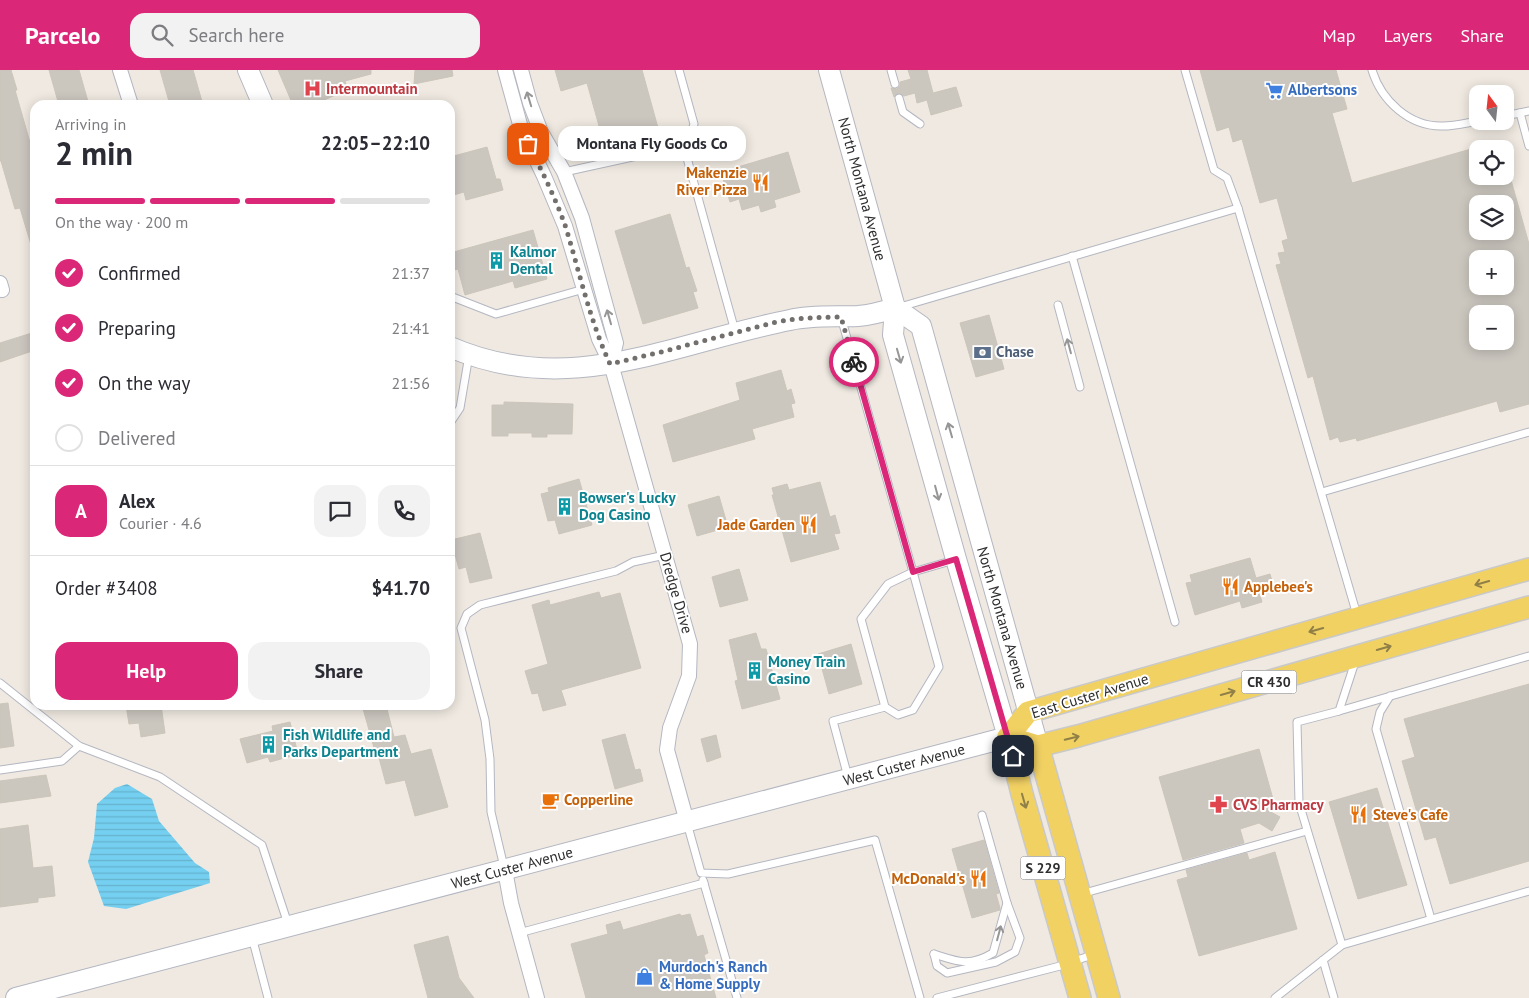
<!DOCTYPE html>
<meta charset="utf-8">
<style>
:root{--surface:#fff;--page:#f2f2f3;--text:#2b2b33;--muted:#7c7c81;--line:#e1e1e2;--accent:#db2777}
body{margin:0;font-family:"PT Sans",sans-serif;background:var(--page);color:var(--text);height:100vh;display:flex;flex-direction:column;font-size:19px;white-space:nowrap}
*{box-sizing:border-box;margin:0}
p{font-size:16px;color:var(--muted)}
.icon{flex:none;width:28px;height:28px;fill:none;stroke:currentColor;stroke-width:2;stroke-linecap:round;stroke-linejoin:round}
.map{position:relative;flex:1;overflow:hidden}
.details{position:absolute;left:30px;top:30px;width:425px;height:610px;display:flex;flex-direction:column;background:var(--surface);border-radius:15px;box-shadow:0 2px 12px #0003}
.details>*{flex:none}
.needle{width:32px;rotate:345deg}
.controls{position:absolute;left:1469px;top:15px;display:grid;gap:10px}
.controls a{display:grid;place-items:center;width:45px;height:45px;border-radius:10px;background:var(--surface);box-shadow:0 2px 12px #0003;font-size:25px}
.pin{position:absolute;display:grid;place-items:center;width:42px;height:42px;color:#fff;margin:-21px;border-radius:10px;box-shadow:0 2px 8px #0006}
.courier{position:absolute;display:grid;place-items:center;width:50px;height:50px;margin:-25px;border:4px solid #db2777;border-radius:50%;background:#fff;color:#222;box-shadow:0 1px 6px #0007}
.bubble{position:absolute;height:35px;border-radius:15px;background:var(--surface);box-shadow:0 2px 12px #0003;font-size:16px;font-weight:800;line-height:35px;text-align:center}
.overview em{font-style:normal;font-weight:800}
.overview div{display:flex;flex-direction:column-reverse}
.overview{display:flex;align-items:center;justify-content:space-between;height:85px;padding:0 25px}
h1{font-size:32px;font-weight:800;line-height:38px}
.bar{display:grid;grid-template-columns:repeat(4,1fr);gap:8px 5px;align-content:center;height:60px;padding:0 25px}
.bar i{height:6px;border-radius:4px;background:var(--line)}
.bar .current{background:var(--accent)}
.bar p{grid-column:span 4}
.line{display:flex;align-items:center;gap:12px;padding:0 25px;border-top:1px solid var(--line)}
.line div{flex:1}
.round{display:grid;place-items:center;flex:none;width:52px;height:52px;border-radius:15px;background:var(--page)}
ol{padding:0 25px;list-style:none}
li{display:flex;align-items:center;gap:15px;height:55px}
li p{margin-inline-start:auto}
li .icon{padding:5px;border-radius:50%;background:var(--accent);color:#fff;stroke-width:4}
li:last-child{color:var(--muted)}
li i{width:28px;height:28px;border:2px solid var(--line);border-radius:50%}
.primary-button{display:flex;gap:10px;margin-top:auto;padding:10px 25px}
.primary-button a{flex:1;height:58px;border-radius:15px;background:var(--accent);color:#fff;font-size:20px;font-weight:800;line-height:58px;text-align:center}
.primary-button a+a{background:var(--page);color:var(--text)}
header{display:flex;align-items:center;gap:30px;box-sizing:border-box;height:70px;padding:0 25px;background:var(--accent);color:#fff}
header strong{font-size:24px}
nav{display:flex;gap:28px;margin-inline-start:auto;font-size:18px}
.search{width:350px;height:45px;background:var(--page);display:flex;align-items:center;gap:12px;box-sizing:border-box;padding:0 18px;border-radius:15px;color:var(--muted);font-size:19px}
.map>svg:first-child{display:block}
</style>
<header>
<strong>Parcelo</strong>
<div class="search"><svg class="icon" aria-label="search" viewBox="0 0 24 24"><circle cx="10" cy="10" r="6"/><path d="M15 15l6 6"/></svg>Search here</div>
<nav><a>Map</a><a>Layers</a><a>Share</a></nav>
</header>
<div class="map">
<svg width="1529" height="928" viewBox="0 0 1529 928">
<defs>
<pattern id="water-rules" width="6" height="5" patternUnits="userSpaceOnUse" patternTransform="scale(1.25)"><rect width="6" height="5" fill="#75cff0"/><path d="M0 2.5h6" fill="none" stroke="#66b2ce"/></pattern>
</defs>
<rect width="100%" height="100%" fill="#efe9e1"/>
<path fill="url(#water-rules)" d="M127,714L152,729L159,751L195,793L209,802L210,813L126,839L104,836L88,792L94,768L97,734L115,718Z"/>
<g fill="#cbc7bf" stroke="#cbc5ba" fill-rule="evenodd">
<path d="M0,0H11L17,20H15L35,90V178H32L20,138L15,139L1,91H0Z"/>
<path d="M49,0H79L89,35H59Z"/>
<path d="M160,0H193L203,35H170Z"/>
<path d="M278,0H371V4L345,11L346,14L338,17L340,23L322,31L324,35H293Z"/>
<path d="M415,0H452L453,6L414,14Z"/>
<path d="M555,0H642L660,65L606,81L587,13L561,21Z"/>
<path d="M908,0H927L933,23L956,17L962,36L931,45L927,30L917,33L915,23L904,26L898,23L894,27L891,18L897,19L900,16V12L911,9Z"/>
<path d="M1200,0H1336L1347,39L1332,43L1352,113L1478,77V106H1505V103H1509L1529,174V334L1500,342L1497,331L1357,371L1356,368L1340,372L1338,367L1330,370L1313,306L1308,308L1276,195L1281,194L1278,183L1285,182L1282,171L1288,169L1277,128L1260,133L1242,69L1233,72L1229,57L1217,61ZM1478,134H1505V161H1478ZM1478,189H1505V216H1478ZM1478,244H1505V271H1478Z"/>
<path d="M487,77L496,109H500L503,120L466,130L464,122L450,126V87Z"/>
<path d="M788,82L800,122L774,130L776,137L761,142L759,135L742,140L739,129L730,132L721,102Z"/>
<path d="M670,144L686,198L689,197L697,221L693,222L698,238L643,254L615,161Z"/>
<path d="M533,160L547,209L515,218L513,211L465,225L458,199L450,201V183Z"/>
<path d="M989,245L1004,299L976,307L960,253Z"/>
<path d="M35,262V280L0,292V273Z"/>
<path d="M781,300L787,321L791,319L795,333L791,334L794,347L752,359L755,369L673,392L663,355L740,330L736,313Z"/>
<path d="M504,332L573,334L572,364H547V367H532V363H508V366H492V335H504Z"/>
<path d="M579,409L592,455L559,464L555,450L548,451L541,424L549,422L548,418Z"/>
<path d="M820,412L830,447L835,445L840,463L834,464L839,479L791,492L772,425H774L772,418L787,414L789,420Z"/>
<path d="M719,426L728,457L697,466L688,435Z"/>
<path d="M480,463L492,508L470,513L466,497L459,499L451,470Z"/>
<path d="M1250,488L1256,508L1270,504L1275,521L1260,525L1262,532L1242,538L1240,531L1195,545L1186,513L1192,512L1190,505Z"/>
<path d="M739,499L748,530L720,537L712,507Z"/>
<path d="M599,522L601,528L620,523L641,598L561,620L566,635L543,641L538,623L532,624L525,601L548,594L532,535L549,530L550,535Z"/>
<path d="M756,563L761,579H766L780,629L742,639L735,611L738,610L729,570Z"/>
<path d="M851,574L862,614L829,624L818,584Z"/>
<path d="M1529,614V791L1450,814L1436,767L1425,770L1402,691L1415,687L1404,649Z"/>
<path d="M8,633L14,676L0,678V634Z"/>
<path d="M126,635H161L165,663L141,667L139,653L129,654Z"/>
<path d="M362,635H386L394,667L405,665L411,684L431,679L448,737L415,746L405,710L386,714L378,684L376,685Z"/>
<path d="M290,652L297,680L291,681L292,686L270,692L268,687L247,693L240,669L273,661L272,656Z"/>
<path d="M625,664L635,700L640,699L643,711L615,719L602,670Z"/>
<path d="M716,665L721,687L707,692L701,669Z"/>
<path d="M1259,679L1273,729L1267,740L1280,747L1272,761L1259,753L1240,759L1244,773L1183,790L1159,707Z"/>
<path d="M46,705L51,726L0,733V711Z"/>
<path d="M1377,718L1407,815L1358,829L1329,732Z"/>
<path d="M28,755L33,798L52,796L55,826L38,828V832L0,837V759Z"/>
<path d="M984,770L999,823L996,824L1000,838V840L972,848L952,779Z"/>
<path d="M1275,782L1297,859L1199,886L1177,810L1188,807L1186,800L1247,783L1249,790Z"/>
<path d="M680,844L681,846L690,844L697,867L703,865L708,883L704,885L716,928H586L571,874L608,864L606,855L620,851L623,860Z"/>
<path d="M448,866L459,908L474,928H428L414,875Z"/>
</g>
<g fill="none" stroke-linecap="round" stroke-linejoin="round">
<defs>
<g id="lane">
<path d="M891,0L895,14"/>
<path d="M1185,0L1214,100L1227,108L1238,138"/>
<path d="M1372,0C1381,30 1409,57 1443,56C1454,56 1466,53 1478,51"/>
<path d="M899,28L903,42L920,54"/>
<path d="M1520,43L1529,76"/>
<path d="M1505,46L1529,41"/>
<path d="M687,75V88L735,261"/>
<path d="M564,102L687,75L694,54L679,0"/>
<path d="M1072,186L1175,552"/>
<path d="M450,226L496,244L584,219"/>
<path d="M1058,235L1080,317"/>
<path d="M900,237L1238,138L1357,545"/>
<path d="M841,247L913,502L954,490"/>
<path d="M450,353L460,338L469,285"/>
<path d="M1322,422L1529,362"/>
<path d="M0,613L79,676L160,707L262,775L288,854"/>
<path d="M1390,626L1380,642L1376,659L1431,849"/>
<path d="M1339,641L1529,586"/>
<path d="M0,700L62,691L79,676"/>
<path d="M848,707L833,651L885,637L861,549L888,514L913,502L939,597L913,640L898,645L885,637"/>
<path d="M687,753L701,803L728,804L875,770L920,928"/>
<path d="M504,797L491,742L490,689L485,650L461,558L467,544L480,535L616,501L633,492L665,485"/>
<path d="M703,810L737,928"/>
<path d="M1081,824L1307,761"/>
<path d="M519,863L704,813"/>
<path d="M252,867L268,928"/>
<path d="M1342,875L1529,821"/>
<path d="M934,884C959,892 969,897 993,883L1007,833L982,745"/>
<path d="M934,884L937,896L947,903L996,892L1015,882L1020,868L1007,833"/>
<path d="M1323,890L1334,928"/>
<path d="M937,928L1060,896L1095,884"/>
<path d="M1275,928L1342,875L1299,733L1297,652L1339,641L1355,592"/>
</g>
<g id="street">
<path d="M120,0L131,35"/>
<path d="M505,0L521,58L544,106L565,156L599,269L611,294L690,574L689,606L670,658L667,680L687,752"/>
<path d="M521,0L530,33L541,62L564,102L582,148L616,273L611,294"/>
<path d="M0,213L2,220"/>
<path d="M505,800L511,833L537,928"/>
</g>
<g id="secondary">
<path d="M248,0L263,35"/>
<path d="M895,238L921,256L1038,676"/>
<path d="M450,277C570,329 672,273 790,250C812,245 835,247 858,246C870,245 882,242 895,238"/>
<path d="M16,928L1008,667L956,489L893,265L895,238L829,0"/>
</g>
<g id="primary">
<path d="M1008,667L1028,642L1529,499"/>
<path d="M1008,667L1038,676L1078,666L1529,537"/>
<path d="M1008,667L1022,724L1080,928"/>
<path d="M1038,676L1109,928"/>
</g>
</defs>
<use href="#lane" stroke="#b4b7c1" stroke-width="9"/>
<use href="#street" stroke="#b4b7c1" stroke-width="16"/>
<use href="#secondary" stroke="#b4b7c1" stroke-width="22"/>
<use href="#primary" stroke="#c9c9c9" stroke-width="24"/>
<use href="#lane" stroke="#fff" stroke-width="7"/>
<use href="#street" stroke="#fff" stroke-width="14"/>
<use href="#secondary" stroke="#fff" stroke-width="20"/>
<use href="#primary" stroke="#f2d163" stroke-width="21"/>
</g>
<defs><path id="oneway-shaft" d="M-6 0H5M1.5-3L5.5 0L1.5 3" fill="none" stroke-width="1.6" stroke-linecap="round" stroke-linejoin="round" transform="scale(1.25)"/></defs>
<g stroke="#969696">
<use href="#oneway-shaft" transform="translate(529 29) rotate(-107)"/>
<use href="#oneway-shaft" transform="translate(609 247) rotate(-106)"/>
<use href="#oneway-shaft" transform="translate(1069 276) rotate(-105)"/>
<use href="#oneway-shaft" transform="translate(899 286) rotate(74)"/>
<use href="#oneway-shaft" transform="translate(950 360) rotate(-106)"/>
<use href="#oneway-shaft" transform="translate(937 423) rotate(75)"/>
<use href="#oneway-shaft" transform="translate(999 863) rotate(-75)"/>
</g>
<g stroke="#908048">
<use href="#oneway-shaft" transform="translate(1482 513) rotate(164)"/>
<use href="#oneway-shaft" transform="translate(1316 560) rotate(164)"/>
<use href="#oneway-shaft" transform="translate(1384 578) rotate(-16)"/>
<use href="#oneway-shaft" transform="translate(1228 623) rotate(-16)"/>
<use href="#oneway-shaft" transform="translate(1072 668) rotate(-14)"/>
<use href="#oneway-shaft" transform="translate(1024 731) rotate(74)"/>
</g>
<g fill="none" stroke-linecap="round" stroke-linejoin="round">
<path stroke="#726f6d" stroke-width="5" stroke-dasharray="0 9" d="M528,74C542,101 556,129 566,158C580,204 590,251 610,294L661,282L776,252C798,248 819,247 841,247L854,292"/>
<path stroke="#db2777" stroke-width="6" d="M854,292L913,502L956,489L1013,686"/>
</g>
<defs>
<symbol id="hospital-bare" viewBox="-9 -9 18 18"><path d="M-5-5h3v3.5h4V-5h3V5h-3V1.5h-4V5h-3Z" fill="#e0444e" stroke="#fff" stroke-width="2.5" paint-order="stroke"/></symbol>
<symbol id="supermarket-bare" viewBox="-9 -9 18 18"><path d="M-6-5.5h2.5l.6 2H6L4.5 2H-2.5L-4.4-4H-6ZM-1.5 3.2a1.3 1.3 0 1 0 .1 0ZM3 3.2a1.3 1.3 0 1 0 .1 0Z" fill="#3f7fe0" stroke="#fff" stroke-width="2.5" paint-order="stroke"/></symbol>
<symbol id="restaurant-bare" viewBox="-9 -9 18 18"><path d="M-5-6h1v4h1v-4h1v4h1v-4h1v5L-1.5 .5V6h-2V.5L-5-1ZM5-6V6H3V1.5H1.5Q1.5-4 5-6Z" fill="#e8710a" stroke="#fff" stroke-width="2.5" paint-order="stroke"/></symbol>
<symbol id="building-bare" viewBox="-9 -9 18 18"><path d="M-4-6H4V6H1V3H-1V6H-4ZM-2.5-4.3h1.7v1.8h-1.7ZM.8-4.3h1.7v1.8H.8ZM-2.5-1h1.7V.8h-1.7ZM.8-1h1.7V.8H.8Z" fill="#0f9aa8" stroke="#fff" stroke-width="2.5" paint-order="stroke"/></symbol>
<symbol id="bank-bare" viewBox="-9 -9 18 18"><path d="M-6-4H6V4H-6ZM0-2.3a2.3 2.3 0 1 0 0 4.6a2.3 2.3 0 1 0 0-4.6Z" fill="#5c6f8a" stroke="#fff" stroke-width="2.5" paint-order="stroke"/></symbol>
<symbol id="cafe-bare" viewBox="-9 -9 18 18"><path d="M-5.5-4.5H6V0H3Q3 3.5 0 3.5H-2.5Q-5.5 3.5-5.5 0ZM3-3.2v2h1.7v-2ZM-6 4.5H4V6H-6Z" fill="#e8710a" stroke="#fff" stroke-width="2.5" paint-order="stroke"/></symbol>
<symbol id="pharmacy-bare" viewBox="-9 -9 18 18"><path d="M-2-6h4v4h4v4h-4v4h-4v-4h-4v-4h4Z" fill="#e0444e" stroke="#fff" stroke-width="2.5" paint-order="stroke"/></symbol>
<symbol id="shop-bare" viewBox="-9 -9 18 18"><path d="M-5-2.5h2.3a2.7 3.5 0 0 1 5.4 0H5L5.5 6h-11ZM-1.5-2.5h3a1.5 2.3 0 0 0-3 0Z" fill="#3f7fe0" stroke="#fff" stroke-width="2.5" paint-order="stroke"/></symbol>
</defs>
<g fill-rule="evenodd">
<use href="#hospital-bare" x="300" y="6" width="25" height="25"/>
<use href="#supermarket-bare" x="1262" y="8" width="25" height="25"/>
<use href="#restaurant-bare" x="748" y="100" width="25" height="25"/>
<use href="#building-bare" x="484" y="178" width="25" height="25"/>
<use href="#bank-bare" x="970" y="270" width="25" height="25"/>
<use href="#building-bare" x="552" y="424" width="25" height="25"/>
<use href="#restaurant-bare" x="796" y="442" width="25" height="25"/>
<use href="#restaurant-bare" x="1218" y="504" width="25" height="25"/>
<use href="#building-bare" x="742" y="588" width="25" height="25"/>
<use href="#building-bare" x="256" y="662" width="25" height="25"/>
<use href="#cafe-bare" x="538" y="718" width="25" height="25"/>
<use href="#pharmacy-bare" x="1206" y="722" width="25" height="25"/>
<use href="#restaurant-bare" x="1346" y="732" width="25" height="25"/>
<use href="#restaurant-bare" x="966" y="796" width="25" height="25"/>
<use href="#shop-bare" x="632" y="894" width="25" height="25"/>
</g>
<g text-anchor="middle" stroke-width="4" stroke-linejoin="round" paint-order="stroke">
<g fill="#fff" stroke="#6d6d6d" stroke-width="1">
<rect x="1241.5" y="600.5" width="55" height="23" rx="4"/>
<rect x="1020.5" y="786.5" width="45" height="23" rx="4"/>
</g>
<g font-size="14" font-weight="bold" fill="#2e2e2e">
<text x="1269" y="617">CR 430</text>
<text x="1043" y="803">S 229</text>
</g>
<g font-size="15" font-weight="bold" fill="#be3a42" stroke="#fff" text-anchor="start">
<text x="326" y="24">Intermountain</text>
<text x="1233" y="740">CVS Pharmacy</text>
</g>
<g font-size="15" font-weight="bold" fill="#366cbe" stroke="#fff" text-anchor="start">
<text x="1288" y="25">Albertsons</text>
<text x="659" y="902">Murdoch's Ranch<tspan x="659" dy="17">&amp; Home Supply</tspan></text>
</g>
<g font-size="15" font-weight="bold" fill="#c56008" stroke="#fff" text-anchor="end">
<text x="747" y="108">Makenzie<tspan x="747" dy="17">River Pizza</tspan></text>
<text x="795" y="460">Jade Garden</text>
<text x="1244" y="522" text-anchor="start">Applebee's</text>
<text x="564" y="735" text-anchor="start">Copperline</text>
<text x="1373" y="750" text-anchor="start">Steve's Cafe</text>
<text x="965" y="814">McDonald's</text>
</g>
<g font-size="15" fill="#2e2e2e" stroke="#fff">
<text transform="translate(862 119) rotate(75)" y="5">North Montana Avenue</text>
<text transform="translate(676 523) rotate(74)" y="5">Dredge Drive</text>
<text transform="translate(1002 548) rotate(74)" y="5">North Montana Avenue</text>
<text transform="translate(1090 626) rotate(-17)" y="5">East Custer Avenue</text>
<text transform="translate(904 695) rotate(-15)" y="5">West Custer Avenue</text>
<text transform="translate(512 798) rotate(-15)" y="5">West Custer Avenue</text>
</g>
<g font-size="15" font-weight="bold" fill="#0d838f" stroke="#fff" text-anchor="start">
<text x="510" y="187">Kalmor<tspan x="510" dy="17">Dental</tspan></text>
<text x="579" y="433">Bowser's Lucky<tspan x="579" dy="17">Dog Casino</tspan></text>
<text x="768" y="597">Money Train<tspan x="768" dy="17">Casino</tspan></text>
<text x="283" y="670">Fish Wildlife and<tspan x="283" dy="17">Parks Department</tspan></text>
</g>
<g font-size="15" font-weight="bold" fill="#4e5e75" stroke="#fff" text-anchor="start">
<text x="996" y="287">Chase</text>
</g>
</g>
</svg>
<div class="controls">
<a><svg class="needle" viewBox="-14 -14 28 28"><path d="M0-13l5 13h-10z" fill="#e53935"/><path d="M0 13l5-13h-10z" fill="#7c7c81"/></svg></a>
<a><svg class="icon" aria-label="locate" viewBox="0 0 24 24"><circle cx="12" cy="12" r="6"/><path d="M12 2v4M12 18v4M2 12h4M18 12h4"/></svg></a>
<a><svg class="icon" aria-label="layers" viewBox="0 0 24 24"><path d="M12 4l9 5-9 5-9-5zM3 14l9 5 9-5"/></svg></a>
<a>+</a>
<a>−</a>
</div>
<div class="pin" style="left:528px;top:74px;background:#ea580c"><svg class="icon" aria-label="bag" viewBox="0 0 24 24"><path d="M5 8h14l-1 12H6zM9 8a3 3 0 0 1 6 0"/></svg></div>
<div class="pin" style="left:1013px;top:686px;background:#1f2937"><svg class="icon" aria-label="home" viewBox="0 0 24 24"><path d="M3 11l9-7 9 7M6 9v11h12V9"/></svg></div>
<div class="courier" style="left:854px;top:292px"><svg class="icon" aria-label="bike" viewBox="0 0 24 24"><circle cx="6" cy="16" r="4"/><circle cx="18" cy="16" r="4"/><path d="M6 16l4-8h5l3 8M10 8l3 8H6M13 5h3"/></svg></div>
<div class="bubble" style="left:558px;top:56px;width:188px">Montana Fly Goods Co</div>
<section class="details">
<div class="overview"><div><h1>2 min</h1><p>Arriving in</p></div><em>22:05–22:10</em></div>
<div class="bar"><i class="current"></i><i class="current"></i><i class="current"></i><i></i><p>On the way · 200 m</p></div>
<ol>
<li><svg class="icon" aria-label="check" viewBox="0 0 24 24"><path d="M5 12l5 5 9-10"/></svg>Confirmed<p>21:37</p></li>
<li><svg class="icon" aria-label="check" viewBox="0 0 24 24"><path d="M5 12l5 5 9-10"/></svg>Preparing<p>21:41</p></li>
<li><svg class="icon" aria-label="check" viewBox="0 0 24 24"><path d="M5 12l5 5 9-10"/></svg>On the way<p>21:56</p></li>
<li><i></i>Delivered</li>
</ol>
<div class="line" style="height:90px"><b class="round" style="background:var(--accent);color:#fff">A</b><div><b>Alex</b><p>Courier · 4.6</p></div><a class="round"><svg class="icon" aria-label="chat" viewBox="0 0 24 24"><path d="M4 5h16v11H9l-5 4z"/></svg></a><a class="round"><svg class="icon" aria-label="phone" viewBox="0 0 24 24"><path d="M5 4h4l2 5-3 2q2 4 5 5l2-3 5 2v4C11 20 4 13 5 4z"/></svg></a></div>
<div class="line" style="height:65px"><div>Order #3408</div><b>$41.70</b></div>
<div class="primary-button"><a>Help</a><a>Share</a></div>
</section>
</div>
